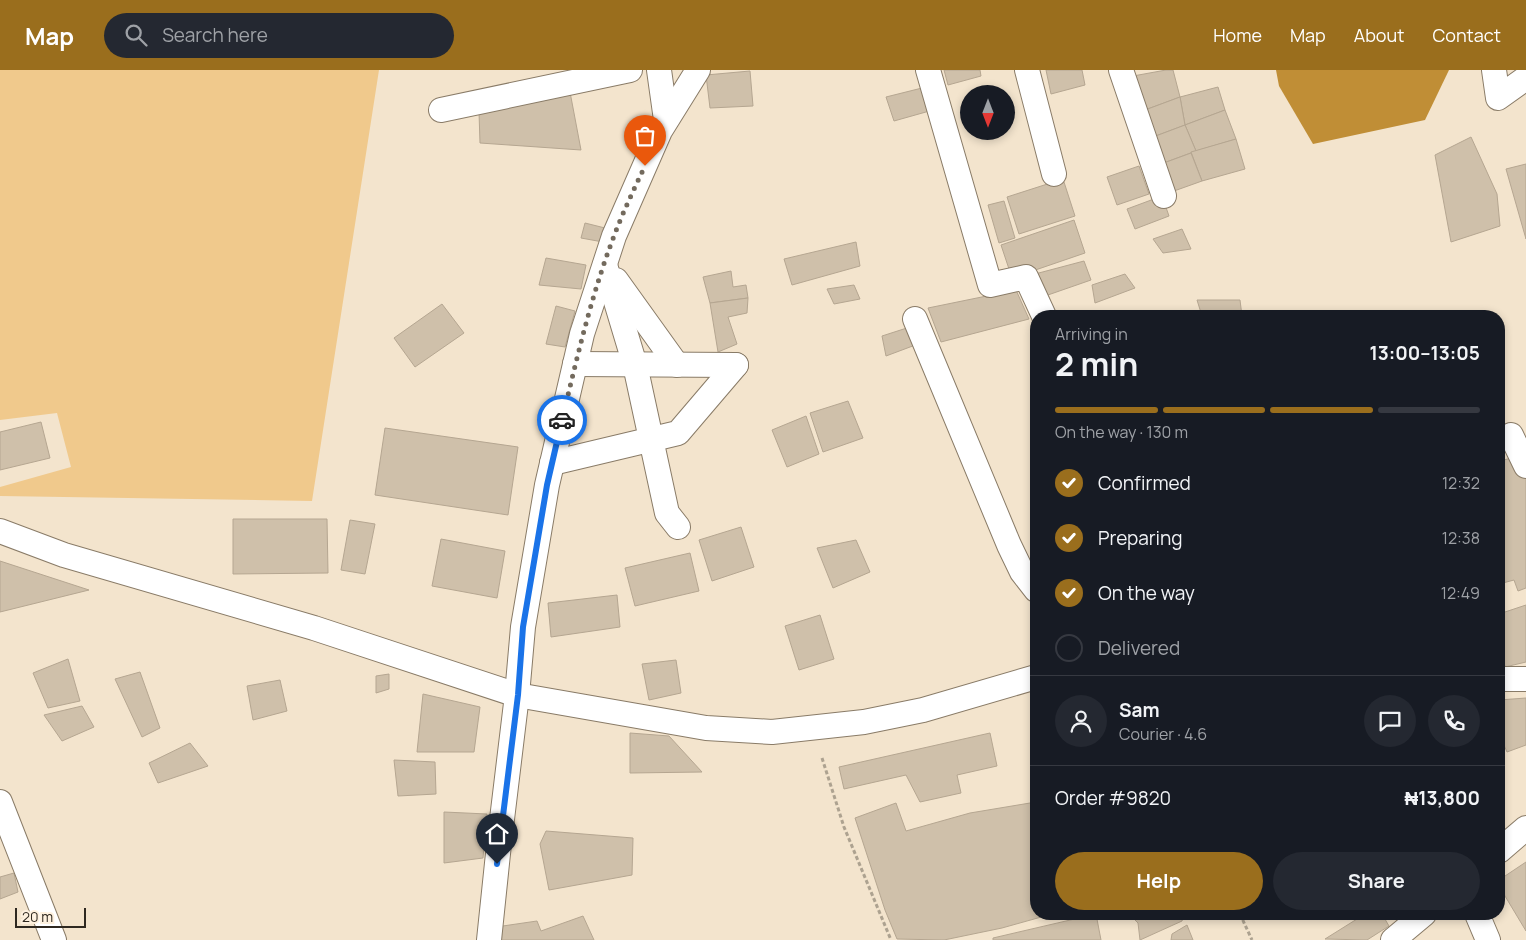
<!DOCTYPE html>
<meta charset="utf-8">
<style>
:root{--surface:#171b24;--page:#242831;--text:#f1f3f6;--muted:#9ea1a6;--line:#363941;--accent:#9a6e1d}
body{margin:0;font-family:Manrope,sans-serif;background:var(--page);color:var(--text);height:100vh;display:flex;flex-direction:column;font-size:19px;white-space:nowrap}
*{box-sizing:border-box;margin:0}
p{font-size:16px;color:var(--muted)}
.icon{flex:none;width:28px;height:28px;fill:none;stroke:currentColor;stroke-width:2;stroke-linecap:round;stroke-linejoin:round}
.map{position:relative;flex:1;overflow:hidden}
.sheet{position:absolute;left:1030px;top:240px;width:475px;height:610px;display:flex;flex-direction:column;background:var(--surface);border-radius:20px;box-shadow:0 2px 8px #0003}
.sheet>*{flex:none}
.needle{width:32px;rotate:180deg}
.buttons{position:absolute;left:960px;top:15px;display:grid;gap:10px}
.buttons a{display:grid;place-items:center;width:55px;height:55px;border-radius:50%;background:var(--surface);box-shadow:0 2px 8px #0003;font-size:25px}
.scale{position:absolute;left:15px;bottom:12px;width:71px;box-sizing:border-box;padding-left:5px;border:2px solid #2e2820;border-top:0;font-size:14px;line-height:18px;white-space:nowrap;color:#2e2820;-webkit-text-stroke:4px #fef1df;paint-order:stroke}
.pin{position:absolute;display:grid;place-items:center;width:42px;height:42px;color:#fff;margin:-51px -21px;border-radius:50% 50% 50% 0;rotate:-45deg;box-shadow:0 0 5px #0007}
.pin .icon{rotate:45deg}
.courier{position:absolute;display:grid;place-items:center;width:50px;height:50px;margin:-25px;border:4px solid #1a73e8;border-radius:50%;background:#fff;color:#222;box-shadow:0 1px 6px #0007}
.head em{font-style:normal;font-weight:700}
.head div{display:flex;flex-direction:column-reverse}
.head{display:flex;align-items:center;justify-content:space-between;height:85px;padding:0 25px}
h1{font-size:32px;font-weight:700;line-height:38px}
.bar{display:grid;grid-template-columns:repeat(4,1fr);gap:8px 5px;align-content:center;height:60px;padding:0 25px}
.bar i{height:6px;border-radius:4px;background:var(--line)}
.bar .current{background:var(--accent)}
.bar p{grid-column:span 4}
.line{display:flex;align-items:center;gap:12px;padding:0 25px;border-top:1px solid var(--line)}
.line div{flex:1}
.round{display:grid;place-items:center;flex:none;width:52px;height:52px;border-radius:26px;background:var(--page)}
ol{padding:0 25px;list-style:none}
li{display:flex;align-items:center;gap:15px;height:55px}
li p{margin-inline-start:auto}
li .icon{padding:5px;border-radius:50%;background:var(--accent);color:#fff;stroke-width:4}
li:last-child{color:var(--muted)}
li i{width:28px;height:28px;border:2px solid var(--line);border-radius:50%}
.primary-button{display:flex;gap:10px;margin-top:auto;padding:10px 25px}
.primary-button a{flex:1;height:58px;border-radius:30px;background:var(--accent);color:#fff;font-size:20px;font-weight:700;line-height:58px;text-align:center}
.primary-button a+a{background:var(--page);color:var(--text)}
header{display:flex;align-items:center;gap:30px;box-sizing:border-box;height:70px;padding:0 25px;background:var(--accent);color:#fff}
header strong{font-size:24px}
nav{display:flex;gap:28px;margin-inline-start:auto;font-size:18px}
.search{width:350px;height:45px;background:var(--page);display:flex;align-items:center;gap:12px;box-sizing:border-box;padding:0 18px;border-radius:28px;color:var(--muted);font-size:19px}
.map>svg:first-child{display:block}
</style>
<header>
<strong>Map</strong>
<div class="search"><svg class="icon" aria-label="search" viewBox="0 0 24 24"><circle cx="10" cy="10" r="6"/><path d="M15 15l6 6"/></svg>Search here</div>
<nav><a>Home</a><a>Map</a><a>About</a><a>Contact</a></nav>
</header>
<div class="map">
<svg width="1526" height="870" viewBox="0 0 1526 870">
<rect width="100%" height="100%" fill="#f3e4cd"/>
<path fill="#f0c98c" d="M0,0H379L312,431L0,426V417L71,397L57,343L0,350Z"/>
<path fill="#c08e36" d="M1276,0H1449L1425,50L1313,74L1279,16Z"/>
<g fill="#cfc0aa" stroke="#b5a691">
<path d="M944,0H980L981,6L948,15Z"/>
<path d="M1046,0H1082L1085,15L1051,24Z"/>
<path d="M1166,0H1173L1180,27L1145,40L1133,6Z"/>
<path d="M750,1L753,36L710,38L706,5Z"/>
<path d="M926,17L933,40L894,51L886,27Z"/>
<path d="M1218,17L1225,40L1185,55L1180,27Z"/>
<path d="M570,22L581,80L480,73L479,42Z"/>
<path d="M1180,27L1185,55L1153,67L1145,40Z"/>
<path d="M1225,40L1236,69L1196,81L1185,55Z"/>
<path d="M1185,55L1196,81L1161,94L1153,67Z"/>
<path d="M1471,67L1497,124L1500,156L1451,172L1435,85Z"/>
<path d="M1236,69L1245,99L1202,111L1191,82Z"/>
<path d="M1191,83L1202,111L1174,121L1161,94Z"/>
<path d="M1526,94V169L1506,99Z"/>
<path d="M1139,96L1149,124L1117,135L1107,107Z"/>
<path d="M1063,109L1075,146L1019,164L1007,127Z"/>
<path d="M1162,126L1169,146L1135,159L1127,139Z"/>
<path d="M1004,131L1015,168L999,173L988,135Z"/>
<path d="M1074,150L1085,183L1012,208L1001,175Z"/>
<path d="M585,153L605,158L603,172L581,168Z"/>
<path d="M1182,159L1191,179L1163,183L1153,169Z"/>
<path d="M856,172L860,196L792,215L784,189Z"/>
<path d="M546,188L586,195L581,219L539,215Z"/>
<path d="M1084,191L1091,210L1045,226L1035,204Z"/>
<path d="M731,201L733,217L746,215L748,228L710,233L703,207Z"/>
<path d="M1125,204L1135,218L1095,233L1092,215Z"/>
<path d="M854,215L860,229L834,234L827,219Z"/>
<path d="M1016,220L1029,249L941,272L928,238Z"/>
<path d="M748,228L747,243L728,247L737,274L718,282L710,233Z"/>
<path d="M1197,230H1240L1242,246H1202Z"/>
<path d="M442,234L464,263L415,297L394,268Z"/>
<path d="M556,236L575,241L565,277L546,274Z"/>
<path d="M913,256L918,274L886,286L882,266Z"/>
<path d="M848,331L863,368L823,382L810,343Z"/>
<path d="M806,346L819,384L787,397L772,360Z"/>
<path d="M41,352L50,388L0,400V362Z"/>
<path d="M385,358L518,377L508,445L375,425Z"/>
<path d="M1516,387L1526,407V518L1518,521L1514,510L1499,514V391Z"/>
<path d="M233,449H327L328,503L233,504Z"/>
<path d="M350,450L375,454L365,504L341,500Z"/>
<path d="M741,457L754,497L712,511L699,470Z"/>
<path d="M441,469L505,481L497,528L432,516Z"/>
<path d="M856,470L870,502L833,518L817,478Z"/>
<path d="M690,483L699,521L635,536L625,498Z"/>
<path d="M0,491L89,520L0,542Z"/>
<path d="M617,525L620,557L551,567L548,533Z"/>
<path d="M1526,535V592L1505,597L1499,566V544Z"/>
<path d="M820,545L834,589L799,600L785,556Z"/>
<path d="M68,589L80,631L48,638L33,603Z"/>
<path d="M676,590L681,623L649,630L642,594Z"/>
<path d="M140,602L160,658L142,667L115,609Z"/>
<path d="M389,604V619L376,623V606Z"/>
<path d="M280,610L287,641L253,650L247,616Z"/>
<path d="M423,624L480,637L474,682H417Z"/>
<path d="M1526,628V675L1507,682L1499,664V630Z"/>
<path d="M82,636L94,657L62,671L44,645Z"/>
<path d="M630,663L669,666L702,702L630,703Z"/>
<path d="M990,663L997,696L957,705L961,723L920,732L906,705L844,719L839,697Z"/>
<path d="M190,673L208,696L158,713L149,693Z"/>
<path d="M394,690L435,692L436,724L398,726Z"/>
<path d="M1036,732V844H1052L1002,858L944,870L897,869L885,840L855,748L896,733L906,761L970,743Z"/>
<path d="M444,742L487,744L483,788L444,793Z"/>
<path d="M546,761L633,768L632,805L549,820L540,774Z"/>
<path d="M1526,792V861L1499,816V810Z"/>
<path d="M14,803L18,822L0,829V807Z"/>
<path d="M1096,844L1101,870H993V868Z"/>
<path d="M1129,844H1184L1182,851L1140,870L1138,853Z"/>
<path d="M1365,844H1382L1389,856L1367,870L1325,869Z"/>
<path d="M583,846L594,870H497L496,857L537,851L541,861Z"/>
<path d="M1187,855L1193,870H1171L1172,864Z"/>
</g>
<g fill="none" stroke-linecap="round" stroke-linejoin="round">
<defs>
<g id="street">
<path d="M659,0L666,50"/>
<path d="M928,0L990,215L1026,207L1044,246"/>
<path d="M1027,0L1054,104"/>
<path d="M1121,0L1164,126"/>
<path d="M1494,0L1498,28L1526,8"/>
<path d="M441,40L630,0"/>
<path d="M605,195L635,295L667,443L678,457"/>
<path d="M616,210L677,295"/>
<path d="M915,249L1009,475L1022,502L1036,520"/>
<path d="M575,294L736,295"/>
<path d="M1511,365L1526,396"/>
<path d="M552,393L678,363L736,295"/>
<path d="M0,461L64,485L314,558L517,625L706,658L772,662L864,652L923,640L1036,607"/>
<path d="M1499,609H1526"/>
<path d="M0,732L54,870"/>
<path d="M1499,781L1526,758"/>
<path d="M1477,844L1488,870"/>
<path d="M489,870L499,774L517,625L523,557L547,415L582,264L614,166L660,61L698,0"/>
<path d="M1393,870L1424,844"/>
</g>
</defs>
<use href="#street" stroke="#897b67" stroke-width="26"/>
<g stroke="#ada290" stroke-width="3" stroke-dasharray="4 2.5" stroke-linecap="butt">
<path d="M822,688L844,757L891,870"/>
<path d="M1240,844L1252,870"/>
</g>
<use href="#street" stroke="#fff" stroke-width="24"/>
</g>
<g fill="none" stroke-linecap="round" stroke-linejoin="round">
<path stroke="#736a5d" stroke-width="5" stroke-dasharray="0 9" d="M562,350C577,288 591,226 614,166C623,142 634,119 645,96"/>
<path stroke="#1a73e8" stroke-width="6" d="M497,794L518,625L523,557L547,415L562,350"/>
</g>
</svg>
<div class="buttons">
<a><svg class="needle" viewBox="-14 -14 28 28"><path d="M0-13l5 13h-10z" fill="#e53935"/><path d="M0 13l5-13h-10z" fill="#9ea1a6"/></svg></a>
</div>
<div class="scale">20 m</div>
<div class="pin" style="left:645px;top:96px;background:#ea580c"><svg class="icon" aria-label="bag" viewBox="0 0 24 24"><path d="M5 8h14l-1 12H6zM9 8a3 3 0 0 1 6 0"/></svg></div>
<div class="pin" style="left:497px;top:794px;background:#1f2937"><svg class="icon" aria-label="home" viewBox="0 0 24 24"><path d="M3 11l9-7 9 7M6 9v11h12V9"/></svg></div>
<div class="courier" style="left:562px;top:350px"><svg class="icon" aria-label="car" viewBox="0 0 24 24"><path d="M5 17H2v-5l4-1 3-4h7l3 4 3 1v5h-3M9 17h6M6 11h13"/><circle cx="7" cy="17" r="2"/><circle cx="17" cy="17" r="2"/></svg></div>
<section class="sheet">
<div class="head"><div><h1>2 min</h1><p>Arriving in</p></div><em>13:00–13:05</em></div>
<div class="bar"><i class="current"></i><i class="current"></i><i class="current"></i><i></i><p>On the way · 130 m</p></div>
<ol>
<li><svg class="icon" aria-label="check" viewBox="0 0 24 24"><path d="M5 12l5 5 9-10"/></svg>Confirmed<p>12:32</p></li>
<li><svg class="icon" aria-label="check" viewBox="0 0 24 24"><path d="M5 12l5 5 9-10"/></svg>Preparing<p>12:38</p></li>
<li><svg class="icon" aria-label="check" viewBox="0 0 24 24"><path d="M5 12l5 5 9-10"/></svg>On the way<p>12:49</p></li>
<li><i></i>Delivered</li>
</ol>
<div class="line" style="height:90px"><a class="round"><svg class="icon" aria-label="person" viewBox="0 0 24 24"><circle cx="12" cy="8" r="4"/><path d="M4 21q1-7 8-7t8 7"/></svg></a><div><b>Sam</b><p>Courier · 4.6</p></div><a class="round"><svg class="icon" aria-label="chat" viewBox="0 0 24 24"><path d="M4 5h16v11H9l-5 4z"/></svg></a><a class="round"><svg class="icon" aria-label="phone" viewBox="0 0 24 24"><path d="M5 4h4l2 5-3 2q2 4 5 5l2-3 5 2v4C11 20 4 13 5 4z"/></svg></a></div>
<div class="line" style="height:65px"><div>Order #9820</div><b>₦13,800</b></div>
<div class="primary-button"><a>Help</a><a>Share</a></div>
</section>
</div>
